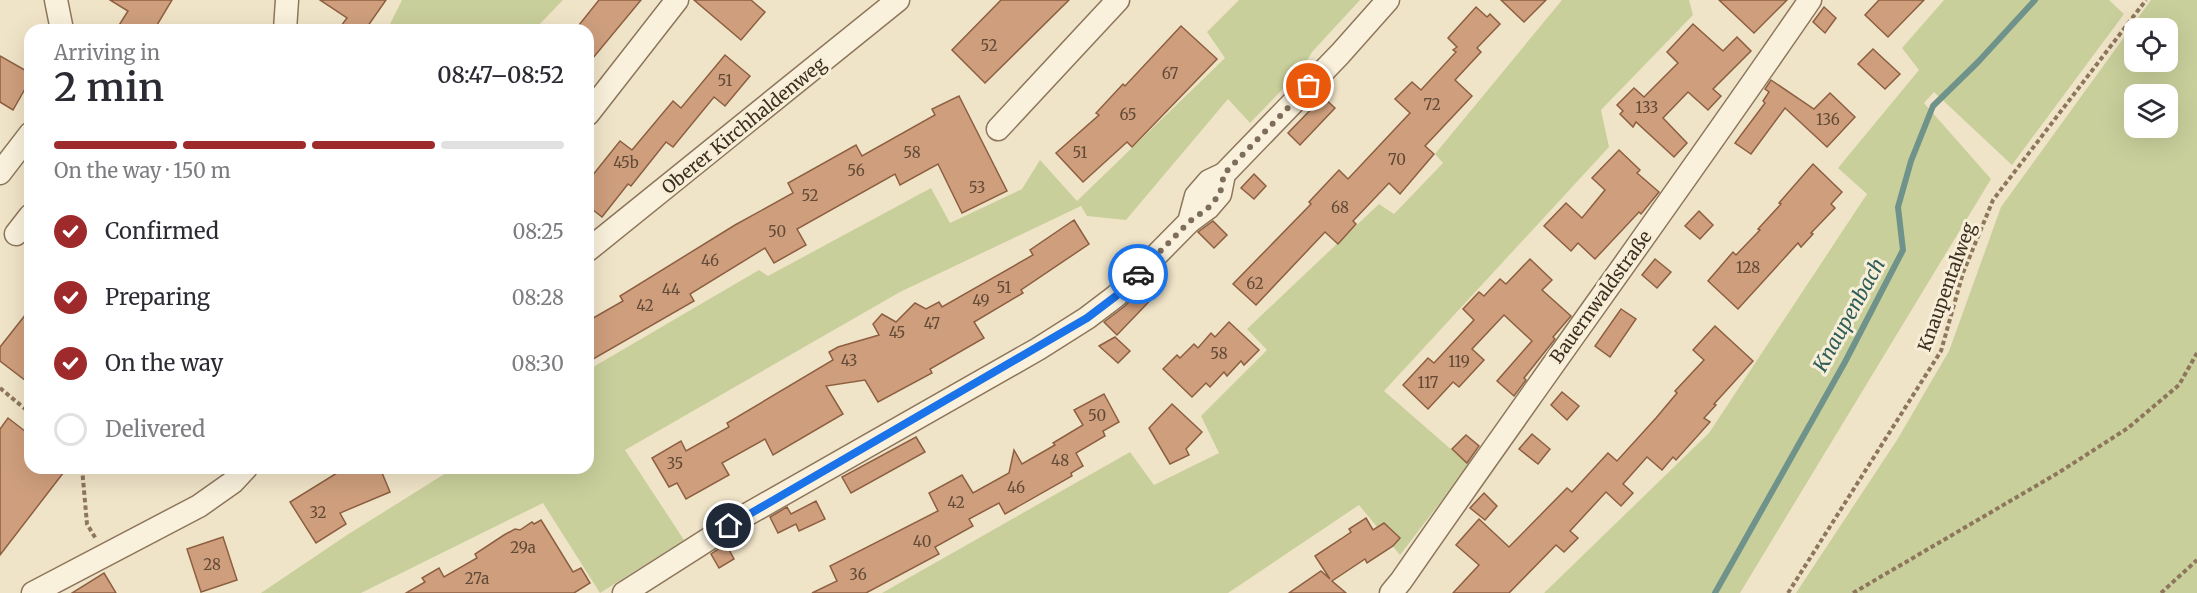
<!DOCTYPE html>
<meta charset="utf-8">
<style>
:root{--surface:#fff;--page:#f2f2f3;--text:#2b2b33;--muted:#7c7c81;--line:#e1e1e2;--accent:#9e2a2b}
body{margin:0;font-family:Merriweather,serif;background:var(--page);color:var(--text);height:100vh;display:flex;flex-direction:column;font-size:22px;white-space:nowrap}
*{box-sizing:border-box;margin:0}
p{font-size:20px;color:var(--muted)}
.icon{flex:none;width:33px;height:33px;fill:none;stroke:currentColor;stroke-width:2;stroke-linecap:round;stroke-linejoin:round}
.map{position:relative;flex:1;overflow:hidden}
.details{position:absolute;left:24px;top:24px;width:570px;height:450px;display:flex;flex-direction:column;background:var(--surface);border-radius:18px;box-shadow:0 6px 24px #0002}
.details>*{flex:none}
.controls{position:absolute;left:2124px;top:18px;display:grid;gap:12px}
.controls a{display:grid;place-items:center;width:54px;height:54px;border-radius:12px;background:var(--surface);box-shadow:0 6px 24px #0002;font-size:30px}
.pin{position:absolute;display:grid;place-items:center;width:51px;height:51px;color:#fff;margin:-26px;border:3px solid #fff;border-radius:50%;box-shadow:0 2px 6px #0007}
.courier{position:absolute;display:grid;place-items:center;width:60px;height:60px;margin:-30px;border:4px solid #1a73e8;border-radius:50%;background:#fff;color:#222;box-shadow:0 2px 8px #0007}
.summary em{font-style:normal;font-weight:600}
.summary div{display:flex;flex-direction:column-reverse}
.summary{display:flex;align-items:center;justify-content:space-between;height:102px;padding:0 30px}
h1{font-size:39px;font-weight:600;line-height:45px}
.bar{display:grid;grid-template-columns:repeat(4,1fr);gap:9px 6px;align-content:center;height:72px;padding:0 30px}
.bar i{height:8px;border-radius:4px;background:var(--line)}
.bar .active{background:var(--accent)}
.bar p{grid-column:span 4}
ol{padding:0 30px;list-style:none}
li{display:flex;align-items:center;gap:18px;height:66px}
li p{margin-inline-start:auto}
li .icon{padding:6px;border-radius:50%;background:var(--accent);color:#fff;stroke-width:4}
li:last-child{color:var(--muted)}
li i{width:33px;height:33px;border:3px solid var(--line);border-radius:50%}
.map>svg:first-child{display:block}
</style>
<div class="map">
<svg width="2197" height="593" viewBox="0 0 2197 593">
<rect width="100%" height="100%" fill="#f0e4c8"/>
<g fill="#c9cf9b" fill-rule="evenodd">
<path d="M402,0H563L534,30H387Z"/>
<path d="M1239,0H1360L1312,52L1302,69L1250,123L1228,99L1126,220L1087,216L1081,206L900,292L625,450L684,540L600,593L543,503L361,593H261L347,535L454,468H588V370L759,270L768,276L931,188L950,223L1022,189L1040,160L1077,201L1225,58L1207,32Z"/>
<path d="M1562,0H1689L1693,15L1601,110L1609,147L1384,391L1469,465L1400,555L1359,505L1228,593H882L1130,452L1154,485L1219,453L1201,416L1267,350L1247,329L1379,204L1394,214L1443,163L1435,154Z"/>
<path d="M1944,0H2109L2124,14L2012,165L1934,92L1924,103L1991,179L1740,593H1544L1709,433L1867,194L1838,168L1919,70L1902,48Z"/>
<path d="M2151,0H2197V593H1796L1897,440L1949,351L2001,207ZM2134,28H2168V62H2134ZM2134,94H2168V128H2134Z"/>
</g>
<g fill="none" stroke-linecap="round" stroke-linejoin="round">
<path stroke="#6f938a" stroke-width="6" d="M1715,593L1845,362L1903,250L1898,207L1911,161L1933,106L1978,62L2035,0"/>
</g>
<g fill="#cf9f7d" stroke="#8d5f41" stroke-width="1.5">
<path d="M110,0H172L154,30H116L128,11Z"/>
<path d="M320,0H386L365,30H338L347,18Z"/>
<path d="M599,0H641L588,64V30H575Z"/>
<path d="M694,0H751L765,12L741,40Z"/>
<path d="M1001,0H1069L985,83L952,50Z"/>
<path d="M1501,0H1546L1524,22Z"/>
<path d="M1719,0H1787L1754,33Z"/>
<path d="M1879,0H1924L1888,37L1865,15Z"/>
<path d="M1476,7L1487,17L1490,14L1500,24L1477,48L1481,52L1455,80L1472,96L1425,146L1434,154L1400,194L1389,183L1353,221L1356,224L1338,244L1325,232L1256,305L1233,284L1311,204L1309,202L1339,170L1348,179L1410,113L1395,99L1412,82L1421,90L1456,52L1453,50L1457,47L1448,38Z"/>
<path d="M1824,7L1836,18L1825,33L1813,22Z"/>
<path d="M1693,24L1723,51L1737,37L1751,51L1713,89L1721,96L1708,110L1688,92L1663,118L1687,143L1674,157L1636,122L1633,127L1620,114L1623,111L1617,105L1634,88L1644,97L1678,63L1667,52Z"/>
<path d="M1181,26L1217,59L1132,147L1127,142L1083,182L1056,153L1099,115L1096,113L1123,84L1125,86Z"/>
<path d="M1873,49L1900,74L1885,89L1858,64Z"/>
<path d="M725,55L750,76L725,106L714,97L673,147L666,142L631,186L628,184L602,217L588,206V181L620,141L632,150L673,101L681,108Z"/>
<path d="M0,56L30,73V80L13,110L0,102Z"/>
<path d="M1771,80L1814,109L1830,93L1855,117L1827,147L1785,108L1751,154L1735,143L1765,103L1763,101L1769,92L1765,89Z"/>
<path d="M959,96L1007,191L962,213L938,164L900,185L895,174L797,229L806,245L774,263L765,248L690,294L694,301L588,362V321L623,301L620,296L735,225L793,193L788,183L856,145L862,156L935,115L932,109Z"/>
<path d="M1323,97L1335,108L1300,145L1288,133Z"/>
<path d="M1619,150L1640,170L1637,173L1659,192L1641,214L1639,212L1595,259L1578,243L1571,251L1544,226L1566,203L1582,218L1605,190L1592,178Z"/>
<path d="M1813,164L1842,192L1831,204L1835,208L1811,233L1813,234L1801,247L1798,243L1738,309L1708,281L1733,252L1736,255L1760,230L1758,229L1781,204L1779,203Z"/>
<path d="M1254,174L1266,186L1254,199L1241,188Z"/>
<path d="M1699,211L1713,225L1700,239L1685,226Z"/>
<path d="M1074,220L1089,244L1021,290L1023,293L974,322L984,338L930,369L932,373L878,402L865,380L826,386L843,414L773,455L765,439L722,463L729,475L686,499L677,483L669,487L652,458L681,441L686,451L729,427L727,423L833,360L829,352L838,347L879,335L873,324L882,314L896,322L915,303L926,309L939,302L942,307L1033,255L1030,250Z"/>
<path d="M1213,221L1227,235L1214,248L1198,232Z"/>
<path d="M1530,259L1552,280L1542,290L1571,316L1553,337L1555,339L1524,378L1526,380L1514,396L1497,381L1532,341L1504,315L1472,349L1484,360L1459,387L1453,382L1428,409L1403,385L1428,358L1434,363L1474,320L1463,309L1479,292L1484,296L1500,279L1506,284Z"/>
<path d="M1655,259L1671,272L1657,288L1642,275Z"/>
<path d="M1153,277L1163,287L1117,335L1104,322L1125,306Z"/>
<path d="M30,309V384L0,361V347Z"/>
<path d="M1621,309L1636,319L1610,357L1595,346Z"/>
<path d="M1229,322L1259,350L1244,365L1241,361L1227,376L1224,372L1210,387L1206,383L1192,397L1163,369L1177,355L1180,358L1194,344L1198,348L1211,333L1215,337Z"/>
<path d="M1715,326L1753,361L1714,404L1716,405L1704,418L1710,422L1676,460L1673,457L1662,470L1647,457L1623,484L1633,493L1621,506L1606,492L1570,531L1578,538L1564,552L1556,545L1509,593H1453L1479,565L1456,545L1479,519L1509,547L1567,488L1572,492L1608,453L1617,461L1656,418L1677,393L1675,391L1704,360L1693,350Z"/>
<path d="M1115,337L1130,351L1118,363L1099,346Z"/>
<path d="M1562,392L1579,406L1567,420L1551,405Z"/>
<path d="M1104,394L1119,422L1103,431L1105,436L1076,453L1083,466L1071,473L1072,476L1005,514L999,503L969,519L973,526L935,547L939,554L866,593H812L837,581L830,566L938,511L929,493L962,475L973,493L1009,473L1014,450L1022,464L1055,445L1053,443L1083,425L1074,410Z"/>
<path d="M1172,404L1202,432L1186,449L1189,455L1170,464L1149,428Z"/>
<path d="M8,418L30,435V468H67L0,555V429Z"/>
<path d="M1532,434L1550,449L1538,464L1519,449Z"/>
<path d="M1466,435L1479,446L1467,463L1452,449Z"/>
<path d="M916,437L925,452L851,493L842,477Z"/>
<path d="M345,468H380L390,492L340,513L346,524L316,543L290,502Z"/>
<path d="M1484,493L1497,506L1485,520L1470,508Z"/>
<path d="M816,501L825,519L799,531L796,524L778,533L770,517L787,507L791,514Z"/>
<path d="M1366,518L1373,530L1384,523L1400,538L1393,546L1367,563L1365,559L1332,581L1346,593H1289L1321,571L1330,579L1315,556L1341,539L1351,532L1349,529Z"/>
<path d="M541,520L573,572L581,568L590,583L574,593H406L425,582L422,578L439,568L444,577L477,558L475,554L504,535L515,529L520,530L532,522L534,524Z"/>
<path d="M223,537L237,580L201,592L187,549Z"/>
<path d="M726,544L734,559L719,568L711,554Z"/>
<path d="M104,573L116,593H72Z"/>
</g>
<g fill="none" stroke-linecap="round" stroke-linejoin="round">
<defs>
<g id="minor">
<path d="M56,0L62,30"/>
<path d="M285,30L287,0"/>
<path d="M588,114L677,0"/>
<path d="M998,129L1118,0"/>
<path d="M0,173L30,134"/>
<path d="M1189,222L1208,208L1220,194L1224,174L1340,54L1388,0"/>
<path d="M16,234L30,216"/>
<path d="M588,250L898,0"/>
<path d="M33,593L199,506L233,482L246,468"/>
<path d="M624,593L748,514L1038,349L1087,318L1116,296L1189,222L1196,196L1209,181L1224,174"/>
<path d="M1391,593L1401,581C1536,386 1676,195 1810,0"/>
</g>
</defs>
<use href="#minor" stroke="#8d765c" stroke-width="25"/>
<g stroke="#8d765c" stroke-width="4" stroke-dasharray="4.5 3" stroke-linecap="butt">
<path d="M0,388L30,413"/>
<path d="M82,468L87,524L96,539"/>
<path d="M1788,593L1941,351L1963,273L1993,200L2146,0"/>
<path d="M1853,593L2058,473L2128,428L2179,385L2197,353"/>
<path d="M2161,593L2197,560"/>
</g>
<use href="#minor" stroke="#faf1dc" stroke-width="22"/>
</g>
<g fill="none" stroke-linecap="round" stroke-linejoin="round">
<path stroke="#7c6e5b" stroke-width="6" stroke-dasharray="0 10.8" d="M1138,274L1189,222L1208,208L1220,194L1224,174L1309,86"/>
<path stroke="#1a73e8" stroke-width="8" d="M729,526L1087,318L1116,296L1138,274"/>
</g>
<g text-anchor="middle" stroke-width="6" stroke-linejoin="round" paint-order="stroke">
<g font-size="15" fill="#624a37">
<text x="989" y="51">52</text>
<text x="1170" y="79">67</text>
<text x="725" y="86">51</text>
<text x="1432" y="110">72</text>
<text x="1647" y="113">133</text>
<text x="1128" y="120">65</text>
<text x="1828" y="125">136</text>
<text x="912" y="158">58</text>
<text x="1080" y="158">51</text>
<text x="1397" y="165">70</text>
<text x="626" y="168">45b</text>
<text x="856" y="176">56</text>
<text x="977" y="193">53</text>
<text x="810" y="201">52</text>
<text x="1340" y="213">68</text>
<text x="777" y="237">50</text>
<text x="710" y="266">46</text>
<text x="1748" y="273">128</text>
<text x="1255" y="289">62</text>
<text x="1004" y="293">51</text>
<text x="671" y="295">44</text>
<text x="981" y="306">49</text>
<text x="645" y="311">42</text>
<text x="932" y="329">47</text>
<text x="897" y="338">45</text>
<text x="1219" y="359">58</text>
<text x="849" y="366">43</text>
<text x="1459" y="367">119</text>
<text x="1428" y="388">117</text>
<text x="1097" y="421">50</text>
<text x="1060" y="466">48</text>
<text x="675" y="469">35</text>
<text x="1016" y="493">46</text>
<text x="956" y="508">42</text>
<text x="318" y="518">32</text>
<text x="922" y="547">40</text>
<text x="523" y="553">29a</text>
<text x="212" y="570">28</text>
<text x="858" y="580">36</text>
<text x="477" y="584">27a</text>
</g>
<g font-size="18" fill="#3d2e20" stroke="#f7eed8">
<text transform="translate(744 126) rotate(-39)" y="6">Oberer Kirchhaldenweg</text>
<text transform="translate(1947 287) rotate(-70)" y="6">Knaupentalweg</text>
<text transform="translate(1601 297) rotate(-54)" y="6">Bauernwaldstraße</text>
</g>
<g font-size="20" font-style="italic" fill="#2f5d5a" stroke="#f7eed8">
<text transform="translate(1849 315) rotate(-61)" y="7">Knaupenbach</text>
</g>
</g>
</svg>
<div class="controls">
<a><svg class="icon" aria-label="locate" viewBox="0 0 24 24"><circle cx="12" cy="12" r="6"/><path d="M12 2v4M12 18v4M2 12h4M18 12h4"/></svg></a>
<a><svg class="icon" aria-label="layers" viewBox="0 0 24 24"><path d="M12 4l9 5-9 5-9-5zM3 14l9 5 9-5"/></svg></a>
</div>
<div class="pin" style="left:1309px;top:86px;background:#ea580c"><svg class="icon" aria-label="bag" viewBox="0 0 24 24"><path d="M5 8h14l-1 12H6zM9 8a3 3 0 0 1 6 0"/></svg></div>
<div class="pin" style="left:729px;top:526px;background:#1f2937"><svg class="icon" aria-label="home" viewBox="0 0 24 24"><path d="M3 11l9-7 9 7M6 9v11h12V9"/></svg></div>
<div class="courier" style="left:1138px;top:274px"><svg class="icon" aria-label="car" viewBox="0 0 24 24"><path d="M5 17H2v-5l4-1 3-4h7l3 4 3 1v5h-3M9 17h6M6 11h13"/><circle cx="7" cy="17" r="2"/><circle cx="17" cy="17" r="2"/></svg></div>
<section class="details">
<div class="summary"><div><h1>2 min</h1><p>Arriving in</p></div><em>08:47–08:52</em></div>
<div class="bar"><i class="active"></i><i class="active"></i><i class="active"></i><i></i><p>On the way · 150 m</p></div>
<ol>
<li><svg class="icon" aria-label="check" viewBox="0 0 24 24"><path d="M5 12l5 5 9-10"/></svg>Confirmed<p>08:25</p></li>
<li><svg class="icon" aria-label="check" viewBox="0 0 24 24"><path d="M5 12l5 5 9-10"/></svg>Preparing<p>08:28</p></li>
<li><svg class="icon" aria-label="check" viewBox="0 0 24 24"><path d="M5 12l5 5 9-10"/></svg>On the way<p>08:30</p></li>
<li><i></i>Delivered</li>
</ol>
</section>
</div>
